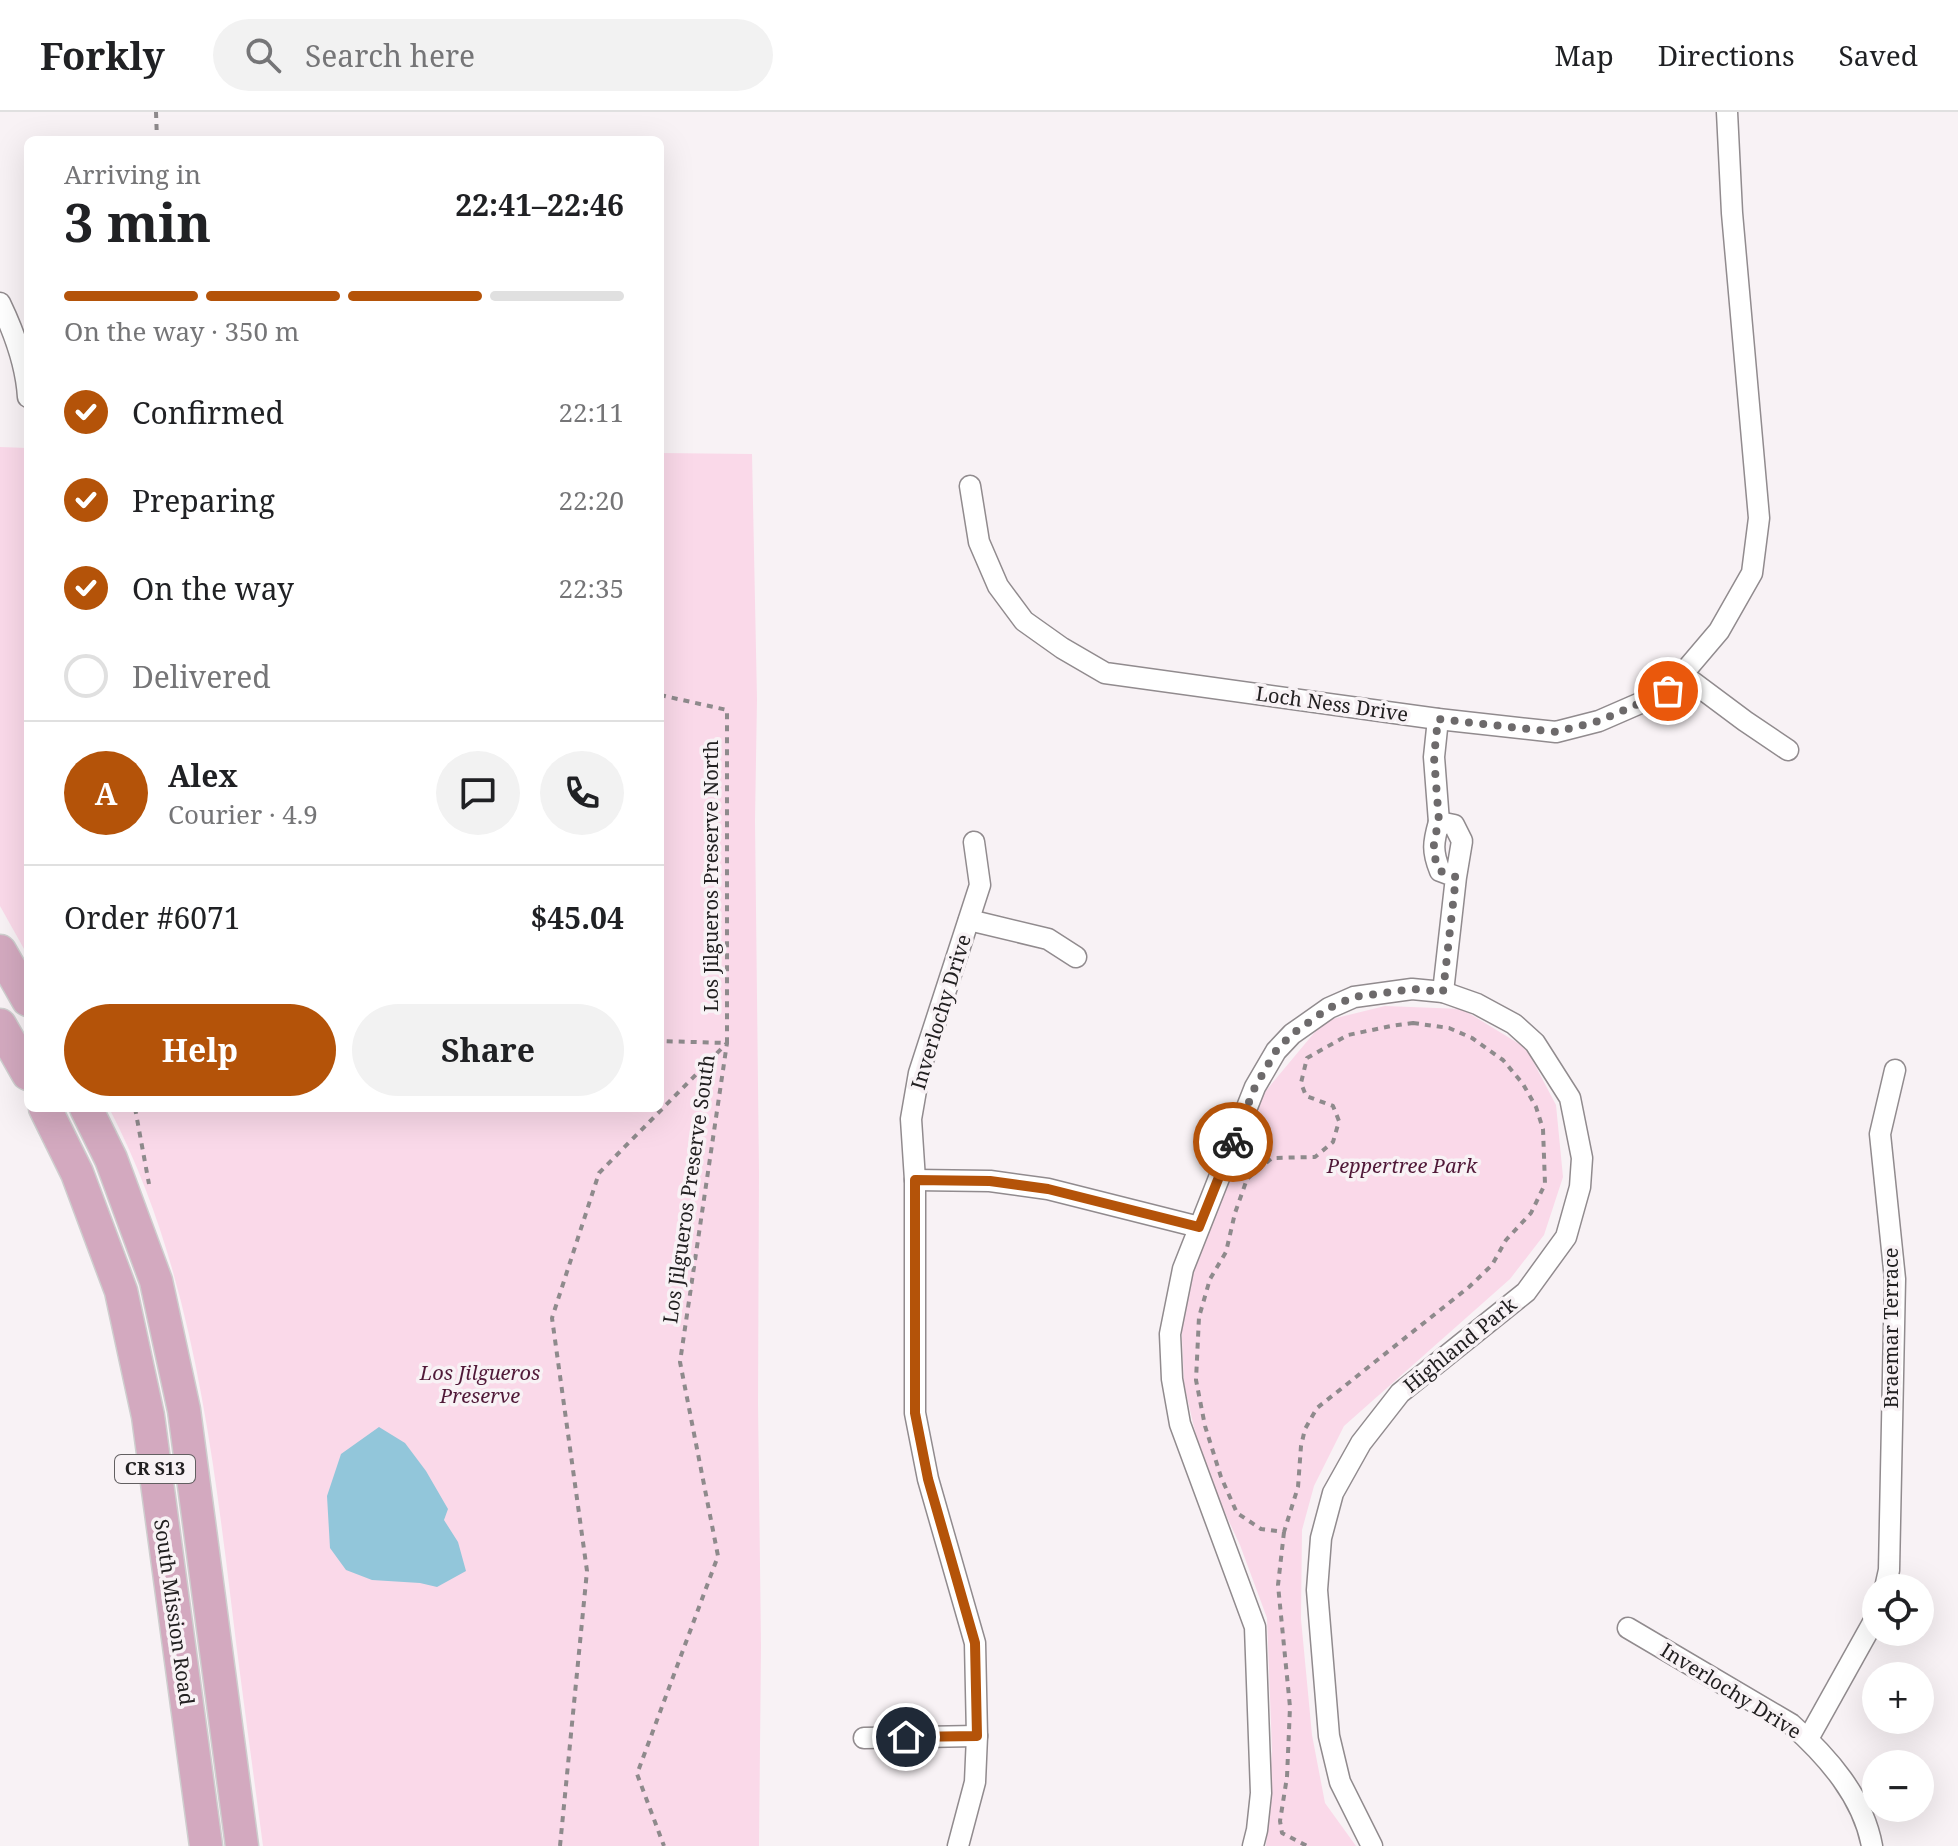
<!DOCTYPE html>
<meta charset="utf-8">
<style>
:root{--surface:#fff;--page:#f2f2f2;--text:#202124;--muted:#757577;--line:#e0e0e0;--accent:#b45309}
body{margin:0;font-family:"Noto Serif",serif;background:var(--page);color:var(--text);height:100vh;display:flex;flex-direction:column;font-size:30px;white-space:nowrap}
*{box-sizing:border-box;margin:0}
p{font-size:26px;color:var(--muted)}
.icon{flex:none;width:44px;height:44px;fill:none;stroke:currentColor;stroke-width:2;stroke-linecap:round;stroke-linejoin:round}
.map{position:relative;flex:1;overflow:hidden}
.details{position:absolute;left:24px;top:24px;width:640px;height:976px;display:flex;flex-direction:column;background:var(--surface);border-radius:12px;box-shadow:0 8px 32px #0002}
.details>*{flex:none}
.buttons{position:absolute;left:1862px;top:1462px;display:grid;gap:16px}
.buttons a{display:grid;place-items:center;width:72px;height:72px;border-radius:50%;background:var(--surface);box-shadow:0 8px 32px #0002;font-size:40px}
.pin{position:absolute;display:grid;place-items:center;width:68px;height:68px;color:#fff;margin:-34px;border:4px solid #fff;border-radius:50%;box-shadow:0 2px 8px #0007}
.courier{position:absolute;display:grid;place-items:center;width:80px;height:80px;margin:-40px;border:6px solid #b45309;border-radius:50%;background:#fff;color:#222;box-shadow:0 2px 10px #0007}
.headline em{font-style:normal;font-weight:700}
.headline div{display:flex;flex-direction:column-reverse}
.headline{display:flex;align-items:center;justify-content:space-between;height:136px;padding:0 40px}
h1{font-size:52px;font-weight:700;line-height:60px}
.bar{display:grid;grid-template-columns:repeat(4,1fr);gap:12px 8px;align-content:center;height:96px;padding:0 40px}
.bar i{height:10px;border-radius:6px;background:var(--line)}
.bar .active{background:var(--accent)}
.bar p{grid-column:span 4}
.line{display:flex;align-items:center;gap:20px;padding:0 40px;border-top:2px solid var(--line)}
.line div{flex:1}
.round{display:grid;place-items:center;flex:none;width:84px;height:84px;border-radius:42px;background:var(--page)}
ol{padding:0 40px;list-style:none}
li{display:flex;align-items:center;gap:24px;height:88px}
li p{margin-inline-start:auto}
li .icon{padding:8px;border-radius:50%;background:var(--accent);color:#fff;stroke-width:4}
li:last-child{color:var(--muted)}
li i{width:44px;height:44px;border:4px solid var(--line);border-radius:50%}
.primary-button{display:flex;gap:16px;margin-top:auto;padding:16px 40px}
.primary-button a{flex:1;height:92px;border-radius:48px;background:var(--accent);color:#fff;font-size:32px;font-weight:700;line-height:92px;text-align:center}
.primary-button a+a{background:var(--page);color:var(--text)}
header{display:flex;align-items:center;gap:48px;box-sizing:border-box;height:112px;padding:0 40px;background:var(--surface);border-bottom:2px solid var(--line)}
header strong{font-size:38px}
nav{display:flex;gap:44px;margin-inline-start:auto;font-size:28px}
.search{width:560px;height:72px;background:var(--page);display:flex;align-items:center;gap:20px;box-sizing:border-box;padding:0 28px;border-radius:44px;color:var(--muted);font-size:30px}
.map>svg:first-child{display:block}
</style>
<header>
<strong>Forkly</strong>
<div class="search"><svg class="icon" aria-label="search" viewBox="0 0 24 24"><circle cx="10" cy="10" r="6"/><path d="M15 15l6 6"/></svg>Search here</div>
<nav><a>Map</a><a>Directions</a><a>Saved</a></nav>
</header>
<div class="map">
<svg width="1958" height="1734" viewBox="0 0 1958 1734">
<rect width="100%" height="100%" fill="#f8f2f5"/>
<g fill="#fad9e9">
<path d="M0,335L28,336V844L0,794Z"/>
<path d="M660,341L752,342L757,587L755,709L759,1061L758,1292L761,1534L759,1734H263C252,1650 240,1566 230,1481C210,1317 187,1145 109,996H660Z"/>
<path d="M1385,894L1462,897L1526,936L1556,993L1563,1065L1544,1123L1510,1167L1344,1314L1314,1374L1302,1418L1301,1507L1312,1623L1325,1691L1356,1734H1266L1272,1638L1267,1506L1240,1433L1203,1354L1184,1272L1181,1206L1200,1136L1237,1049L1259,987L1324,909Z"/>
</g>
<path fill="#92c6da" d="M379,1315L405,1331L426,1359L448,1397L444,1408L458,1430L466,1459L437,1475L420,1471L372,1468L346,1458L330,1436L327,1384L341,1342Z"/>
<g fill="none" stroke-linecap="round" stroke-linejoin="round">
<defs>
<g id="street">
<path d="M0,191C14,220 26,252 28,285"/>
<path d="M970,374L979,430L998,474L1024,509L1062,536L1105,561L1438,607L1556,620L1599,609L1668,579L1719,519L1752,461L1759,406L1732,101L1727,0"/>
<path d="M1682,562L1745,609L1788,638"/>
<path d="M1438,607L1434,645L1439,710"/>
<path d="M969,808L1048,827L1076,845"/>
<path d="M1443,880L1456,765L1462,729L1454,713L1439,710C1433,731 1432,739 1440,759L1456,765"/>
<path d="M915,1068L990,1069L1048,1077L1199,1115"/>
<path d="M1885,1476L1889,1458L1895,1167L1880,1022L1895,958"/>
<path d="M1628,1516L1791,1612C1828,1645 1863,1685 1872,1734"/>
<path d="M864,1626L977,1624"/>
<path d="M1808,1627L1876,1505"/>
<path d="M958,1734L975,1670L977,1624L975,1531L928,1367L915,1301V1068L911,1007L919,961L980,773L974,730"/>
<path d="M1253,1734L1257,1718L1261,1681L1255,1515L1180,1312L1172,1267L1170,1222L1183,1157L1255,975L1276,939L1292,922L1329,896L1354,885L1412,877L1443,880L1477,892L1514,912L1535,931L1570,986L1582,1046L1580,1075L1566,1125L1526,1180L1400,1281L1361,1331L1333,1381L1321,1426L1317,1478L1329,1624L1340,1670L1372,1734"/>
</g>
<g id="primary">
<path d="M0,839L28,888"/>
<path d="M0,913L28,962"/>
<path d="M45,996L77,1061L121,1179L148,1304L206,1734"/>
<path d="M86,996L111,1047L156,1169L184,1298L242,1734"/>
</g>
</defs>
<use href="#street" stroke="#918b8e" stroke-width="23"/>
<use href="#primary" stroke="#cecece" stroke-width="35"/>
<g stroke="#8e8a8c" stroke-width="4" stroke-dasharray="6 6" stroke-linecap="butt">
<path d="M156,0L157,28"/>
<path d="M660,583L727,598V931L660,929"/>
<path d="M1413,911L1449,916L1472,926L1503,948L1523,972L1536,995L1543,1017L1545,1072L1531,1101L1506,1128L1492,1153L1469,1175L1317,1296L1305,1317L1301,1334L1298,1375L1284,1420L1261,1417L1237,1401L1221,1365L1205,1314L1196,1268L1199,1205L1210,1167L1226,1140L1235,1101L1247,1067L1272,1046L1315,1045L1333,1030L1339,1009L1333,994L1306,984L1301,971L1307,946L1348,923L1391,914Z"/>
<path d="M135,996L149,1072"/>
<path d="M1284,1420L1278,1473L1290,1595L1287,1665L1280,1709L1282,1721L1307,1734"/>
<path d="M560,1734L587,1459L552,1206L599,1061L727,931L680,1250L718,1444L637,1662L664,1734"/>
</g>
<use href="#street" stroke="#fff" stroke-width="20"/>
<use href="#primary" stroke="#d3a9bf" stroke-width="32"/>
</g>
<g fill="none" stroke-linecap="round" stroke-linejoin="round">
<path stroke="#6d6a6b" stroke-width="8" stroke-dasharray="0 14.4" d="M1233,1030L1255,975L1276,939L1292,922L1329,896L1354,885L1412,877L1443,880L1456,765L1440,759L1433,741L1435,724L1439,710L1434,645L1438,607L1556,620L1599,609L1668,579"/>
<path stroke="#b45309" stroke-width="10" d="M906,1625L977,1624L975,1531L928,1367L915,1301V1068L990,1069L1048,1077L1199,1115L1233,1030"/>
</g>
<g text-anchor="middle" stroke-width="7" stroke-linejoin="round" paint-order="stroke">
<rect fill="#f8f2f5" stroke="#625f61" stroke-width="2" x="115" y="1343" width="80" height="28" rx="6"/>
<g font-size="18" font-weight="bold" fill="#222021">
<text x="155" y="1363">CR S13</text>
</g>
<g font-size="20" fill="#222021" stroke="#f8f2f5">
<text transform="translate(1332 592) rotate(8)" y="7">Loch Ness Drive</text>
<text transform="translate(711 764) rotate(-90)" y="7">Los Jilgueros Preserve North</text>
<text transform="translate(941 900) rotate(-73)" y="7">Inverlochy Drive</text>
<text transform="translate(689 1077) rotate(-82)" y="7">Los Jilgueros Preserve South</text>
<text transform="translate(1891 1216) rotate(-90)" y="7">Braemar Terrace</text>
<text transform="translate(1460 1233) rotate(-39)" y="7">Highland Park</text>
<text transform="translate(174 1500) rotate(82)" y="7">South Mission Road</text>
<text transform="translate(1731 1579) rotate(32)" y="7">Inverlochy Drive</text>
</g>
<g font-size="20" font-style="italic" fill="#501938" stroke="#f8f2f5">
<text x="1402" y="1061">Peppertree Park</text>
<text x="480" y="1268">Los Jilgueros<tspan x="480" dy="23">Preserve</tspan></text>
</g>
</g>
</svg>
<div class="buttons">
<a><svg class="icon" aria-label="locate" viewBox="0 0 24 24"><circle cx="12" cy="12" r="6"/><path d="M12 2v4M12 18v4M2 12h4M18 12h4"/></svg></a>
<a>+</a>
<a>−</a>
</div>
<div class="pin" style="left:1668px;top:579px;background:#ea580c"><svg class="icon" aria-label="bag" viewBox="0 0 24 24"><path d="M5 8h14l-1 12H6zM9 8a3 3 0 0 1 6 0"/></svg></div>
<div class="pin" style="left:906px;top:1625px;background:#1f2937"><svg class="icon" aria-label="home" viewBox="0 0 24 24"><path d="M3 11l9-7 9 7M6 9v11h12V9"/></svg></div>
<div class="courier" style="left:1233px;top:1030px"><svg class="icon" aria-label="bike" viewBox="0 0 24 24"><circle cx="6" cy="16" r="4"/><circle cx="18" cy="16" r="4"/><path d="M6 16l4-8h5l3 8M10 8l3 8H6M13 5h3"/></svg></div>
<section class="details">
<div class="headline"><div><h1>3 min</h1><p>Arriving in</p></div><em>22:41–22:46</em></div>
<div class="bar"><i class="active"></i><i class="active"></i><i class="active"></i><i></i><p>On the way · 350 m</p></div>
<ol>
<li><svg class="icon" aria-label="check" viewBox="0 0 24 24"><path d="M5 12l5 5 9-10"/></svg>Confirmed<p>22:11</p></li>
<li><svg class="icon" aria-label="check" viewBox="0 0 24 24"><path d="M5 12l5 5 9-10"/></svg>Preparing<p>22:20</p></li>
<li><svg class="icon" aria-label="check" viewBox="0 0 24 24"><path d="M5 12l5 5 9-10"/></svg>On the way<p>22:35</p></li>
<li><i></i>Delivered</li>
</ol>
<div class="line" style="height:144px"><b class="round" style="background:var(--accent);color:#fff">A</b><div><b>Alex</b><p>Courier · 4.9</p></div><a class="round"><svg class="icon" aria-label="chat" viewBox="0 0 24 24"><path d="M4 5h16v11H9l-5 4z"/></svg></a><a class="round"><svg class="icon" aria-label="phone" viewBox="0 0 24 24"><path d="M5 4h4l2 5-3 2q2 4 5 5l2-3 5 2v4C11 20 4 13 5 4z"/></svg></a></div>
<div class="line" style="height:104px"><div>Order #6071</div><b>$45.04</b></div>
<div class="primary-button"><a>Help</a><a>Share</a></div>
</section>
</div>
